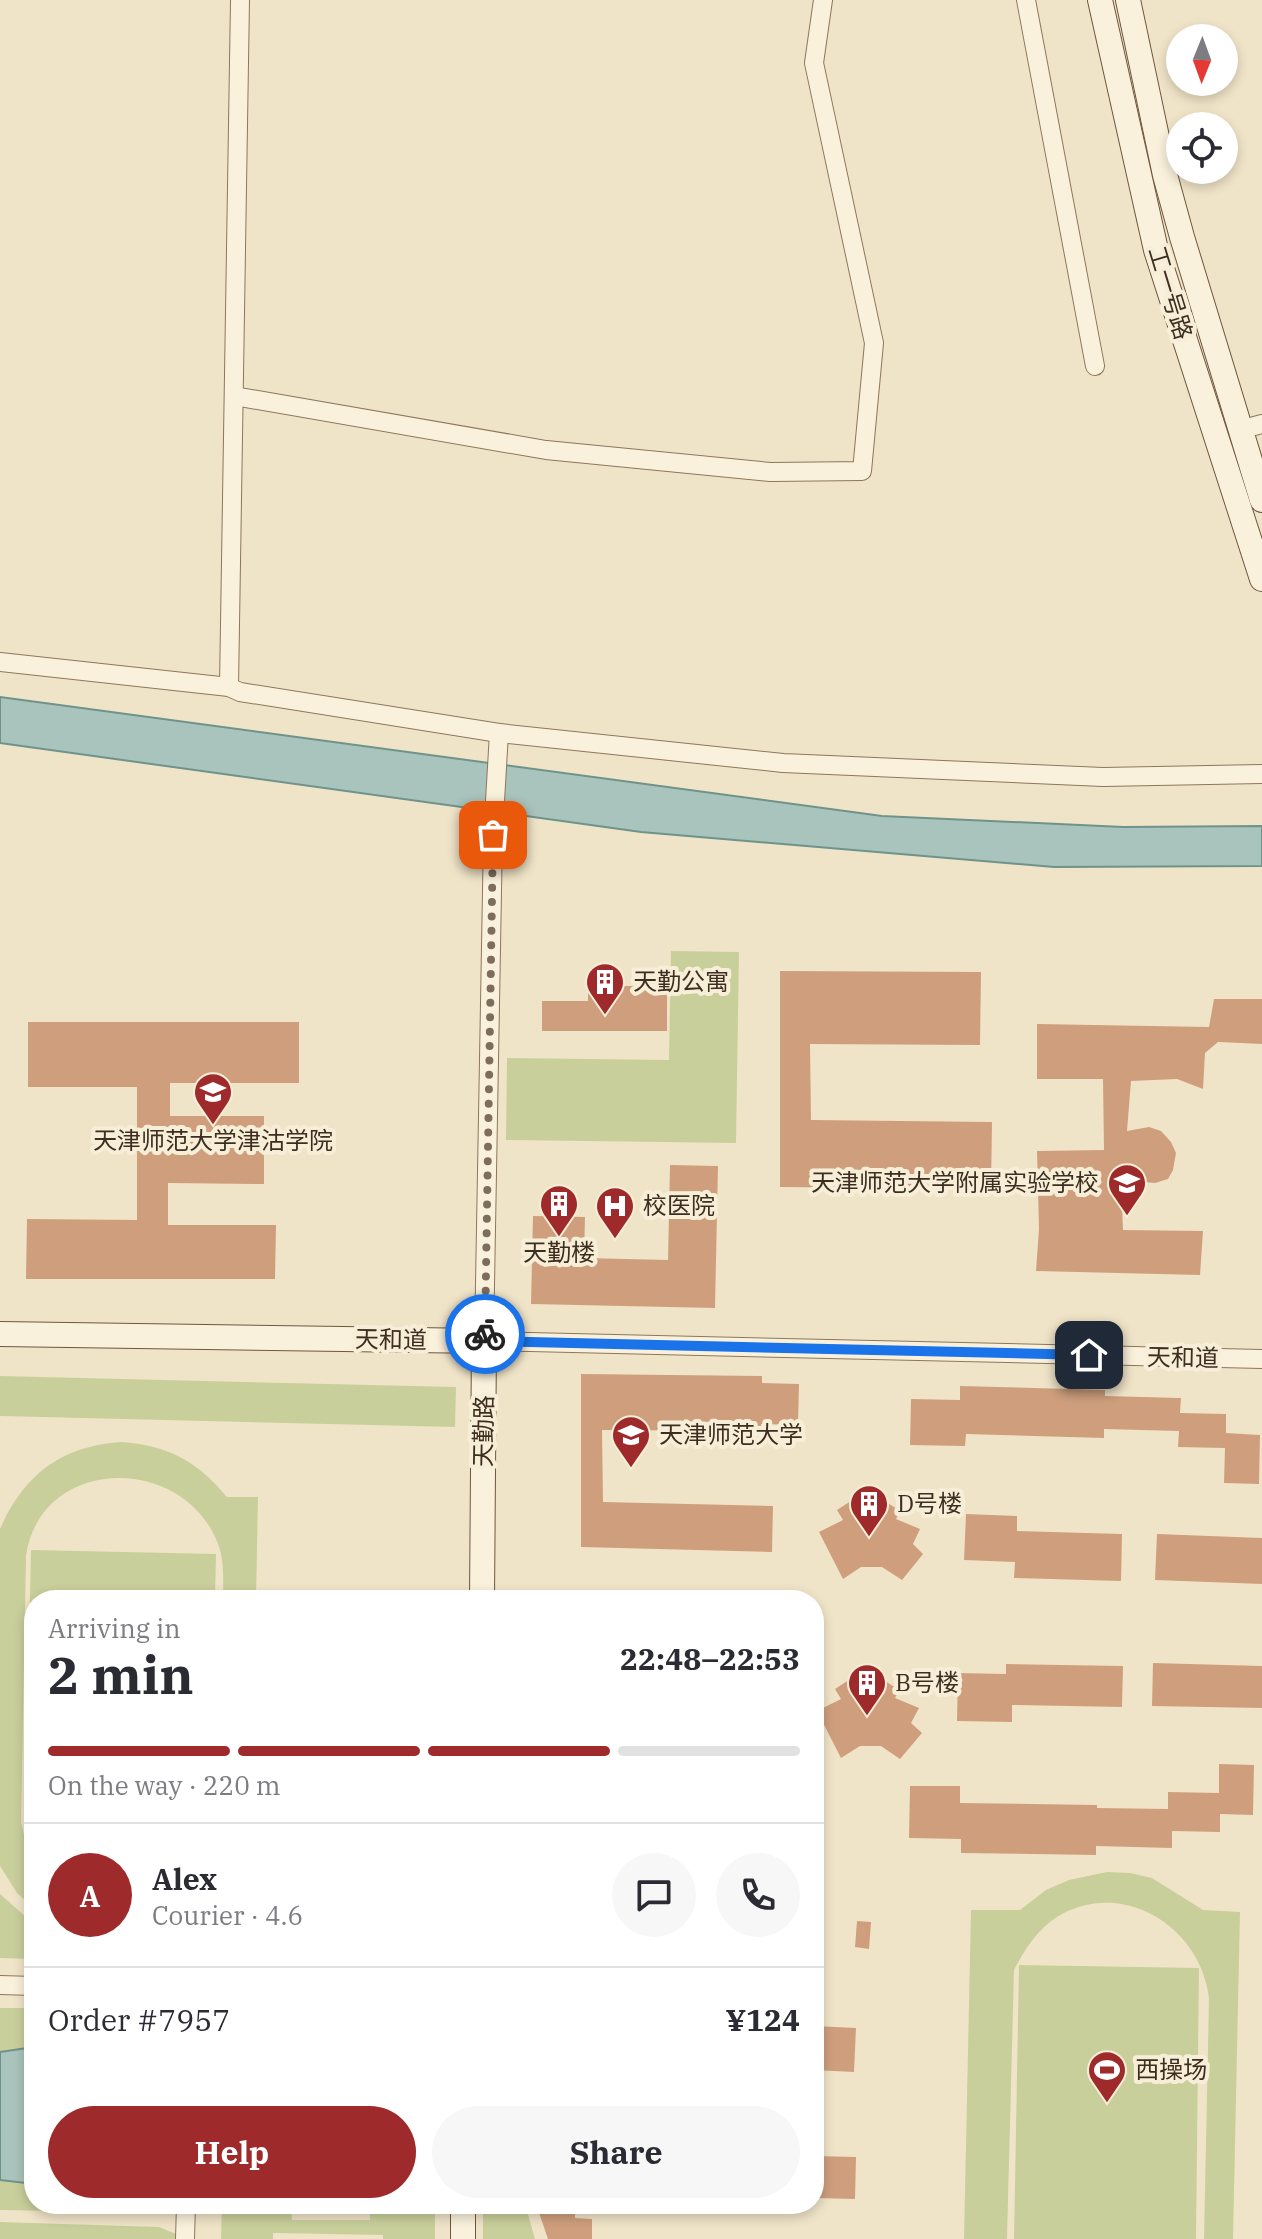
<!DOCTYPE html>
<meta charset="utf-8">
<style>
:root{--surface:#fff;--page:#f7f7f7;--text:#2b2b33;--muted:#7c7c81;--line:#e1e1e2;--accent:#9e2a2b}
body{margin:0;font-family:"IBM Plex Serif","Noto Sans SC",serif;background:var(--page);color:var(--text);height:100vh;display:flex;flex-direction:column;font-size:30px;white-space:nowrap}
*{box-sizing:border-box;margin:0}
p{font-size:26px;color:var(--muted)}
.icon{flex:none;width:44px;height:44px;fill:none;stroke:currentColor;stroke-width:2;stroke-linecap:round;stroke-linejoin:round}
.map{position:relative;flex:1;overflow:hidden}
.side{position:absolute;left:24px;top:1590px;width:800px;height:624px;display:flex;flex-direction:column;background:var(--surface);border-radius:32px;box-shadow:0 4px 12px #0003}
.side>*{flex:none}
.needle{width:52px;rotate:181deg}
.fabs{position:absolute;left:1166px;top:24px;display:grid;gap:16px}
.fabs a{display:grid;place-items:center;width:72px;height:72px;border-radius:50%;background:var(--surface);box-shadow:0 4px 12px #0003;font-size:40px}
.pin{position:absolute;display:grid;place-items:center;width:68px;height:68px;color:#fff;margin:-34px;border-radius:16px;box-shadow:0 4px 12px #0006}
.courier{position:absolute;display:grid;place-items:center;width:80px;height:80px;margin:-40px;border:6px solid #1a73e8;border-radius:50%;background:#fff;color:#222;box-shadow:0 2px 10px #0007}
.headline em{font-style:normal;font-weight:800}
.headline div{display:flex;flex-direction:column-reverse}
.headline{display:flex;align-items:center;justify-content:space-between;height:136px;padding:0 24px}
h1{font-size:52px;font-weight:800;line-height:60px}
.bar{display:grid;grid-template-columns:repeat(4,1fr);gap:12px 8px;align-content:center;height:96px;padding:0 24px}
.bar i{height:10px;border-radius:6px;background:var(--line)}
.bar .on{background:var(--accent)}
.bar p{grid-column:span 4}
.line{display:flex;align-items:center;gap:20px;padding:0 24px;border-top:2px solid var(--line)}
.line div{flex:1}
.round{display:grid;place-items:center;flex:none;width:84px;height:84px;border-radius:42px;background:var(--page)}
.cta{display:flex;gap:16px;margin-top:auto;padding:16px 24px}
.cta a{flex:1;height:92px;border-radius:48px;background:var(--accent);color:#fff;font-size:32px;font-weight:800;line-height:92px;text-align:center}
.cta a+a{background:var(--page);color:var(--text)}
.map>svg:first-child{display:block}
</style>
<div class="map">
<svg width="1262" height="2239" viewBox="0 0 1262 2239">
<rect width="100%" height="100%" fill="#f0e4c8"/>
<g fill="#c9cf9b">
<path d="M671,951L739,952L736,1143L506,1140L507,1058L669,1060Z"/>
<path d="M0,1376L456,1387L455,1427L0,1416Z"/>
<path d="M121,1442C168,1445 198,1462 227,1497H258L256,1600H223C223,1579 225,1558 216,1539C178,1453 40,1457 26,1556L21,1822L27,1848L34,1862V1908L17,1893L0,1866V1529C24,1474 62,1446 121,1442Z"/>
<path d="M31,1550L216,1554L215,1600H34V1836H25Z"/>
<path d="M1107,1872L1130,1873L1152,1878L1203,1910L1240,1912L1233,2239H1204L1209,1998C1201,1927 1122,1877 1057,1917C1037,1930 1025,1949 1014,1970L1007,2239H964L971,1910H1020L1046,1890L1069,1880Z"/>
<path d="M0,1894L34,1924V1959L0,1958Z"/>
<path d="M1019,1965L1199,1968L1196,2239H1014Z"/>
<path d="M0,2008H34V2047L0,2052Z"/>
<path d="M0,2180L34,2184V2204H164L160,2213L0,2210Z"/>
<path d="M222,2204H291L292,2220H370V2204H435V2239H383V2235L273,2233V2239H221Z"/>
<path d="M483,2204H525L535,2239H483Z"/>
<path d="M0,2222L159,2227L176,2234V2239H0Z"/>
</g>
<g fill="#a9c4bc" stroke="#6f938a" stroke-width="2">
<path d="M0,697L882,816L1123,827L1262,826V866L1054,867L641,832L0,743Z"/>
<path d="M34,2047V2184L0,2180V2052Z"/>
</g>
<g fill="#cf9f7d">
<path d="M780,971L981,972L980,1045L810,1044L811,1120L992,1122L991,1189L780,1187Z"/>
<path d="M588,986H667V1031H542V1001H588Z"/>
<path d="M1214,999H1262V1044L1218,1042L1205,1053L1203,1089L1177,1079L1131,1081L1127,1131L1149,1127L1161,1131L1171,1142L1176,1153L1173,1170L1168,1179L1155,1183L1121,1180L1123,1230L1203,1231L1200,1275L1036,1271L1039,1229L1037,1151L1104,1150L1103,1079H1037V1024L1209,1027Z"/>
<path d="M28,1022H299V1083H170V1116H264V1184L168,1183V1225H276L275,1279H26L27,1219L137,1220V1087H28Z"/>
<path d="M670,1165L718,1166L715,1308L531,1304L533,1216L585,1217L584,1258L668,1260Z"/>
<path d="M581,1374L762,1376V1383L799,1384L798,1425L761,1424V1431L602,1430L603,1502L773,1506L772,1552L581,1547Z"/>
<path d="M960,1386L1105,1390V1396L1181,1398L1180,1413L1226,1414V1433L1260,1435L1259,1484L1224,1483L1225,1448L1178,1447L1179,1431L1104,1429V1438L966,1434L965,1446L910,1445L911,1399L960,1400Z"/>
<path d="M860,1495L869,1506L877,1496L900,1511L896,1519L920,1529L913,1544L923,1554L902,1580L882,1567H861L843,1579L819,1532L843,1520L837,1510Z"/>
<path d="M966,1514L1017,1516V1531L1122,1534L1121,1581L1014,1578L1015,1562L964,1560Z"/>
<path d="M1157,1534L1262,1538V1584L1155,1580Z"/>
<path d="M1153,1663L1262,1666V1708L1152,1706Z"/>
<path d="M1006,1664L1123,1666L1122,1707L1012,1705V1722L957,1721L958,1673L1006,1674Z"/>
<path d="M858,1674L868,1685L876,1675L899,1690L895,1698L919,1708L911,1723L922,1733L900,1759L881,1746H860L841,1758L817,1711L841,1699L835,1689Z"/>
<path d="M1219,1764L1254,1765L1253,1815L1220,1814V1832L1172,1831V1848L1096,1846V1855L961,1853V1839L909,1838L910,1786H960V1803L1097,1805V1808L1168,1809V1792L1219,1793Z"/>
<path d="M857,1921L871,1922L869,1949L855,1947Z"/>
<path d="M814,2026L856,2028L854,2072L814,2070Z"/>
<path d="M814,2156L856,2157L855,2199L814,2198Z"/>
<path d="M536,2204H575V2218L592,2219V2239H548Z"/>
</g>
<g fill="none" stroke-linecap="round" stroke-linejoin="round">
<defs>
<g id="street">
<path d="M1026,0L1095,366"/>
<path d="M234,396L546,450L770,472L862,471L874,343L814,63L823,0"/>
<path d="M1240,430L1262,424"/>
<path d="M0,662L229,687L240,692L499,733L783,763L1103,777L1262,774"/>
<path d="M229,687L240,0"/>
<path d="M499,733L493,835L484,1341L1262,1359"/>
<path d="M0,1985L34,1986"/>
<path d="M185,2239L186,2204"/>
</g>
<g id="secondary">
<path d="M1100,0L1156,250L1262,579"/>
<path d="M1128,0L1165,175L1182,237L1262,500"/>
<path d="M0,1334L484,1341L482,1600"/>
<path d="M463,2239V2204"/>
</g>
</defs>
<use href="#street" stroke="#8d765c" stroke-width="20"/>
<use href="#secondary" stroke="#6f573f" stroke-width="26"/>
<use href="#street" stroke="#faf1dc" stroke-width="18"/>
<use href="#secondary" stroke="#faf1dc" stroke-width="24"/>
</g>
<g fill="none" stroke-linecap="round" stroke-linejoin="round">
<path stroke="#7c6e5b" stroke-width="8" stroke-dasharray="0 14.4" d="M485,1334L493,835"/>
<path stroke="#1a73e8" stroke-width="10" d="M485,1334L484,1341L1089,1355"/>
</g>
<defs>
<symbol id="building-pin" viewBox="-11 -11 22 30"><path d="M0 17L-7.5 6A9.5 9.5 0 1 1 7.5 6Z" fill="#9e2a2b" stroke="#f7eed8"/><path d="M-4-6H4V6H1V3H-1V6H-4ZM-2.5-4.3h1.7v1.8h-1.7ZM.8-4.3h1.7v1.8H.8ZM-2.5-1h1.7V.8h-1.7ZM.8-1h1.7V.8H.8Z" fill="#fff"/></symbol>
<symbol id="university-pin" viewBox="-11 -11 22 30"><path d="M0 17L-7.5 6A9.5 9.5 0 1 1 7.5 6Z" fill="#9e2a2b" stroke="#f7eed8"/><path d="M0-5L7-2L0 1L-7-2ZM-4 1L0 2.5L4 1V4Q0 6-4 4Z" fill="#fff"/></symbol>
<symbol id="school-pin" viewBox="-11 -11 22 30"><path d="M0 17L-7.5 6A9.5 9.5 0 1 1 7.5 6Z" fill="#9e2a2b" stroke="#f7eed8"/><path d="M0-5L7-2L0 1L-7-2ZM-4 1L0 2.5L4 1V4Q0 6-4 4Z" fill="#fff"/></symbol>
<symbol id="hospital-pin" viewBox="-11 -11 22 30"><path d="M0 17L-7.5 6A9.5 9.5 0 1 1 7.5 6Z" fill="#9e2a2b" stroke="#f7eed8"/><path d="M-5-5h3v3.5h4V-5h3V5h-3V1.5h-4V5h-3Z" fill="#fff"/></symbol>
<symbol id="stadium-pin" viewBox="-11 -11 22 30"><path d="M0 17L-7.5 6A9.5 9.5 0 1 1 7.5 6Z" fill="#9e2a2b" stroke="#f7eed8"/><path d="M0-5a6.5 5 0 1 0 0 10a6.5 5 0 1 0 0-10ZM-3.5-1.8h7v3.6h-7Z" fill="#fff"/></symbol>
</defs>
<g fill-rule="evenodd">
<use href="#building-pin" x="583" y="960" width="44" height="60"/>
<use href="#university-pin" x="191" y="1070" width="44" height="60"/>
<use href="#school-pin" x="1105" y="1161" width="44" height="60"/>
<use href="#building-pin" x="537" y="1182" width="44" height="60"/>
<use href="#hospital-pin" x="593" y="1184" width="44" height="60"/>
<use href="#university-pin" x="609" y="1413" width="44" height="60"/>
<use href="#building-pin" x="847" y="1482" width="44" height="60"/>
<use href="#building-pin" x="845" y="1661" width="44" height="60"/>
<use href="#stadium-pin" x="1085" y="2048" width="44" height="60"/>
</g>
<g text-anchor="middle" stroke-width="8" stroke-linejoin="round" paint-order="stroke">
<g font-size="24" fill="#3d2e20" stroke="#f7eed8">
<text transform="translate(1170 293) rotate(73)" y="8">工一号路</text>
<text transform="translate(391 1340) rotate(1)" y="8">天和道</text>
<text transform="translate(1183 1358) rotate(1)" y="8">天和道</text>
<text transform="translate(484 1431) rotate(-89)" y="8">天勤路</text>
</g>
<g font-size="24" fill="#3d2e20" stroke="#f7eed8" text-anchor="start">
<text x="633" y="990">天勤公寓</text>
<text x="213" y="1149" text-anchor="middle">天津师范大学津沽学院</text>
<text x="1099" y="1191" text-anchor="end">天津师范大学附属实验学校</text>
<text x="643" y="1214">校医院</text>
<text x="559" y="1261" text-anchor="middle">天勤楼</text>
<text x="659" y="1443">天津师范大学</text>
<text x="897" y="1512">D号楼</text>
<text x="895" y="1691">B号楼</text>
<text x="1135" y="2078">西操场</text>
</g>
</g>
</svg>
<div class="fabs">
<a><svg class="needle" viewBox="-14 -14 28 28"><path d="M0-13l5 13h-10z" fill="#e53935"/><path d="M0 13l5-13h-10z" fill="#7c7c81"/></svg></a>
<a><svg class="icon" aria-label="locate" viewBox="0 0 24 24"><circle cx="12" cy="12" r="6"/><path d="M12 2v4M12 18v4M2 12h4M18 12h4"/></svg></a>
</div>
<div class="pin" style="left:493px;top:835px;background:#ea580c"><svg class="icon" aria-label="bag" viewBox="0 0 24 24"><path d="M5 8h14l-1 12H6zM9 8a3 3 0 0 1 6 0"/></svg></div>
<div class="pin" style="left:1089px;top:1355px;background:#1f2937"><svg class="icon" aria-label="home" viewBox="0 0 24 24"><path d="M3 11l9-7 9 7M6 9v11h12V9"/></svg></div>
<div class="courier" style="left:485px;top:1334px"><svg class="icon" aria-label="bike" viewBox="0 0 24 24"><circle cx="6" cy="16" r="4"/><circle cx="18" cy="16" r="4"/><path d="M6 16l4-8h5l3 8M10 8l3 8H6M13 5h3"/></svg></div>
<section class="side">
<div class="headline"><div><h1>2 min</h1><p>Arriving in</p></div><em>22:48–22:53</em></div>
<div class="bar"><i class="on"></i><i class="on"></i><i class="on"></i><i></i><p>On the way · 220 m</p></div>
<div class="line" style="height:144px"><b class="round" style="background:var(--accent);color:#fff">A</b><div><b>Alex</b><p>Courier · 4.6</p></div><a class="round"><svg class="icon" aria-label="chat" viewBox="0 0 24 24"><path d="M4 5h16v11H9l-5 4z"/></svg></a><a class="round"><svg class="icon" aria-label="phone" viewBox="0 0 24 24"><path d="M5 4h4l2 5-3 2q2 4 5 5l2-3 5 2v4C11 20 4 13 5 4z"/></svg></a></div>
<div class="line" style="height:104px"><div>Order #7957</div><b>¥124</b></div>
<div class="cta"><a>Help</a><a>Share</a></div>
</section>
</div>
